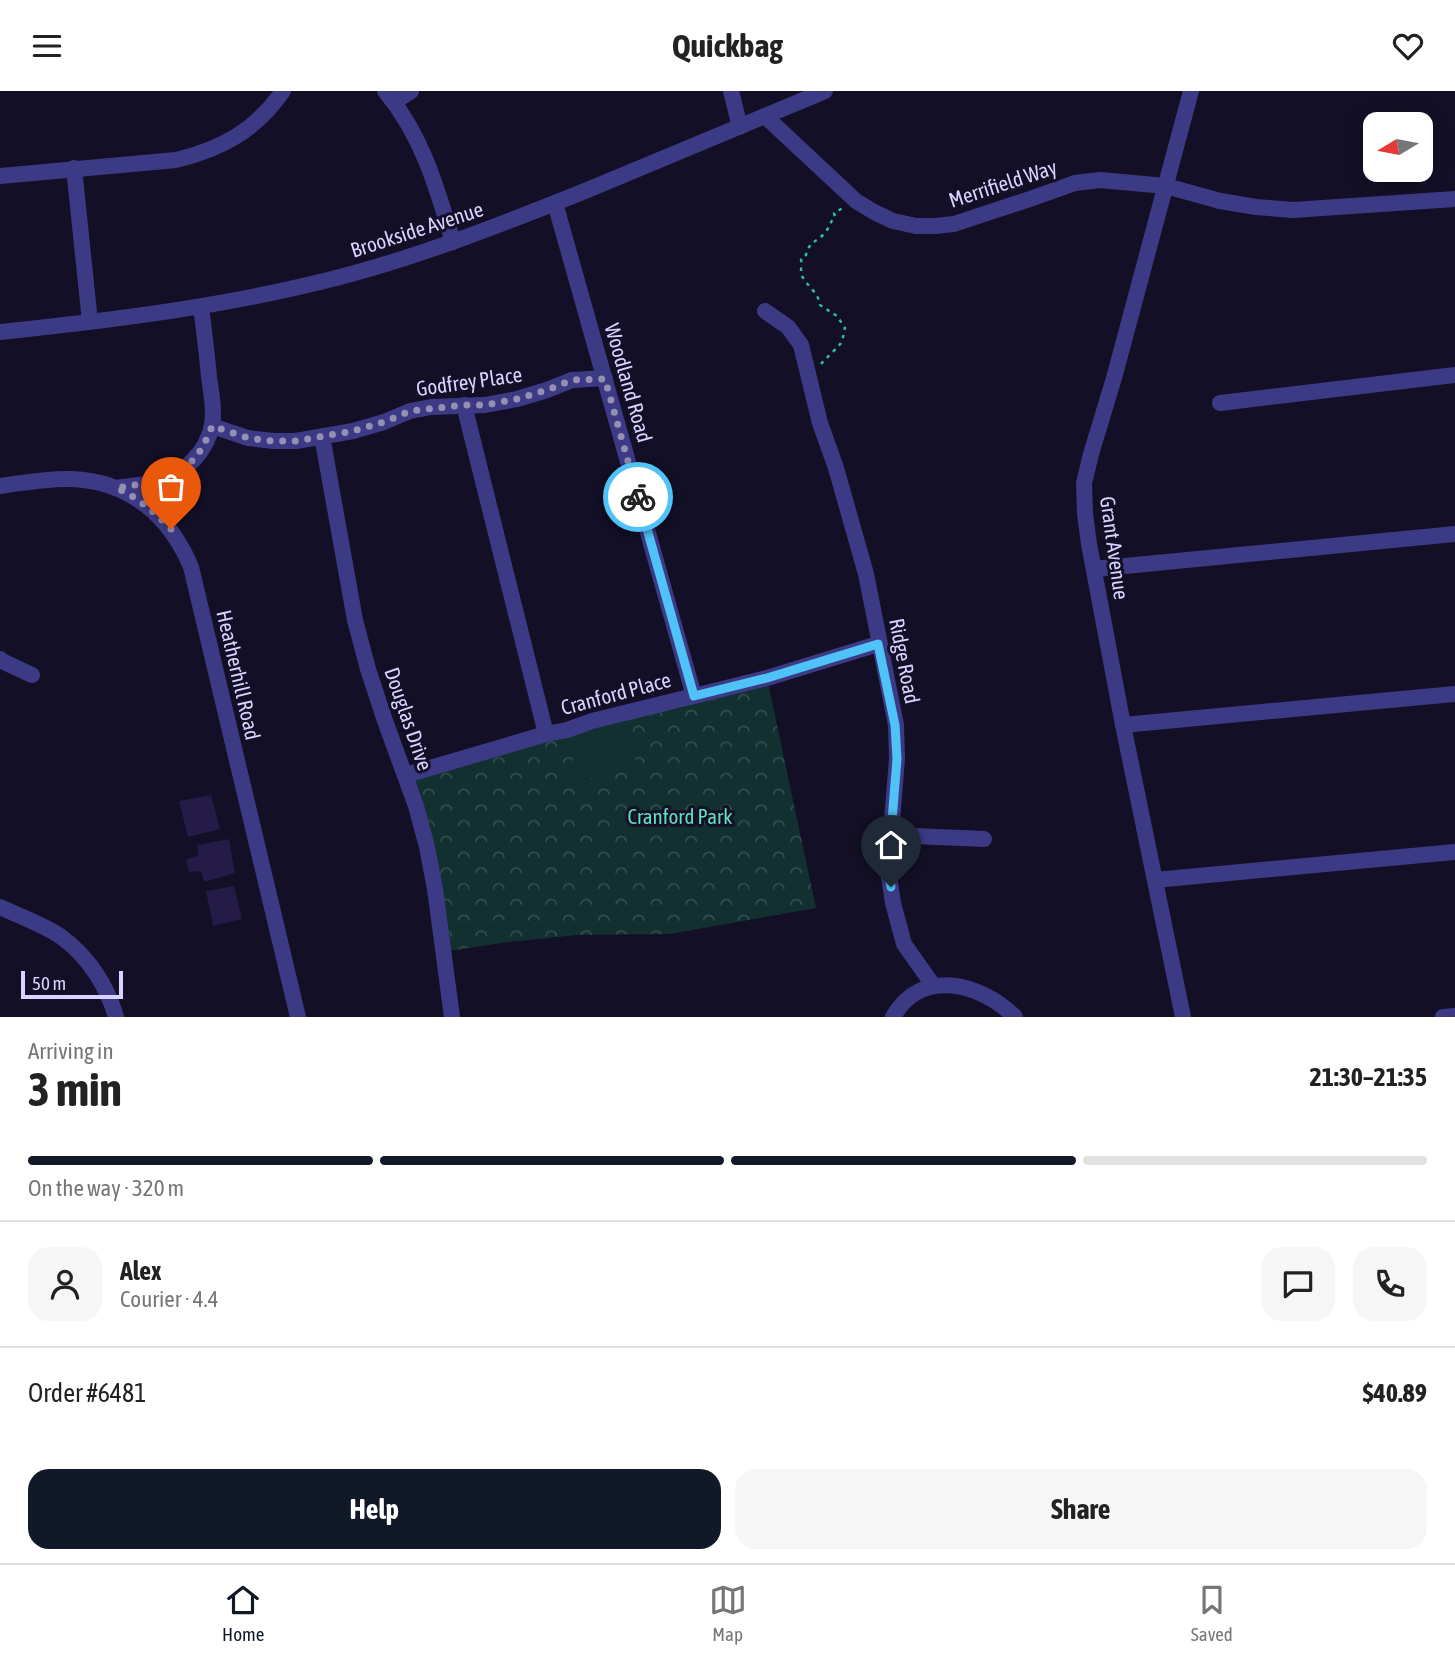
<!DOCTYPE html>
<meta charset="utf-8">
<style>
:root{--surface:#fff;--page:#f6f6f6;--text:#222;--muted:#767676;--line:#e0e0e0;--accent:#111827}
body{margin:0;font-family:"Asap Condensed",sans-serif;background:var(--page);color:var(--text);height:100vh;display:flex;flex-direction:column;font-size:26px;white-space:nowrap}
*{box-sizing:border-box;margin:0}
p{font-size:23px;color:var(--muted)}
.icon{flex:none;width:38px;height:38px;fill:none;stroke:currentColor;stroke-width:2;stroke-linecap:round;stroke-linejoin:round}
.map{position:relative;height:926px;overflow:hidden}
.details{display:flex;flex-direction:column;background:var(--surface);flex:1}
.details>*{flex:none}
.needle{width:46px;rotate:260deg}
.tools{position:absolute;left:1363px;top:21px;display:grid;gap:14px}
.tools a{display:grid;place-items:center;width:70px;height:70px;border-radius:14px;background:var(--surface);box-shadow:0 4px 18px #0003;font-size:35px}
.scale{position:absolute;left:21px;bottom:18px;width:102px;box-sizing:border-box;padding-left:7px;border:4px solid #d9d4ff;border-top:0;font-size:19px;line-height:24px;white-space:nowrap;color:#d9d4ff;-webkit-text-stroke:5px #130f26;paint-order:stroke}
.pin{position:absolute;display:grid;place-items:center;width:60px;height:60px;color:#fff;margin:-72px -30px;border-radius:50% 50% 50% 0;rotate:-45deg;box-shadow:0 0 7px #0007}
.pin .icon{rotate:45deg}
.courier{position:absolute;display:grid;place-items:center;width:70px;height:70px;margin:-35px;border:5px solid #4fc3f7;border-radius:50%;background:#fff;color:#222;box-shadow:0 2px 9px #0007}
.overview em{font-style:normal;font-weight:700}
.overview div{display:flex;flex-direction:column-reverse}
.overview{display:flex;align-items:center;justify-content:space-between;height:119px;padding:0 28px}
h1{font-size:46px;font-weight:700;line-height:52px}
.bar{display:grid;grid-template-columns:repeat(4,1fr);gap:10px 7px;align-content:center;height:84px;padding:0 28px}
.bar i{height:9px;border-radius:5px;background:var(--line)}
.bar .active{background:var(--accent)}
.bar p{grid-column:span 4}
.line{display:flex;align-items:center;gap:18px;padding:0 28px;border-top:2px solid var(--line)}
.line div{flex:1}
.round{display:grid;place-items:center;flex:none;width:74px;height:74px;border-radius:21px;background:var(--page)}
.primary-button{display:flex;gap:14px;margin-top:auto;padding:14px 28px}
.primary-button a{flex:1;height:80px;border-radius:21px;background:var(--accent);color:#fff;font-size:28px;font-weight:700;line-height:80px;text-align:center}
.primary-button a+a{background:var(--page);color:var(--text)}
header{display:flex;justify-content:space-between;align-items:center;height:91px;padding:0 28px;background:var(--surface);font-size:32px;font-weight:700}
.menu{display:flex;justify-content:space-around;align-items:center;height:98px;border-top:2px solid var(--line);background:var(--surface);font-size:19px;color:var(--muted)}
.menu a{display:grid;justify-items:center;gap:4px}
.menu .active{color:var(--accent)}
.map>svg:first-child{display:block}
</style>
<header><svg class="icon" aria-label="menu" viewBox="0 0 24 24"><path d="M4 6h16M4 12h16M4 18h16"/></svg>Quickbag<svg class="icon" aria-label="heart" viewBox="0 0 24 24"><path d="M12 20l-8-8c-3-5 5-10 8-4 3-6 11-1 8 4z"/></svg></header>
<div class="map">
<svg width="1455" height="926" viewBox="0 0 1455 926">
<defs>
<pattern id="forest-crowns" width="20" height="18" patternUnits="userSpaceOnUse" patternTransform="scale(1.75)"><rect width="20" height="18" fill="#12302f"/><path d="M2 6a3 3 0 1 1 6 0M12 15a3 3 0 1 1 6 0" fill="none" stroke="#344d4e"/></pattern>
</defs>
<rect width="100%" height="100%" fill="#130f26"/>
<path fill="url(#forest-crowns)" d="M767,587L816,817L670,843L577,844L501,852L443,861L406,684Z"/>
<path fill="#12302f" d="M624,622L637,677L577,690L567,639Z"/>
<g fill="#241b47">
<path d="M211,704L220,738L188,746L179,710Z"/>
<path d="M229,748L235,782L204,791L201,780L189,781L186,768L198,765L197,754Z"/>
<path d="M234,795L242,828L213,835L206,800Z"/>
</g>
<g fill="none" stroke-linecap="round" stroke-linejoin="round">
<path stroke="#2fb8b0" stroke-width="2.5" stroke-dasharray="3.5 5" stroke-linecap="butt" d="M821,273C825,268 841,254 842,250C843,248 844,239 845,237L837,225L820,214C819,202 807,195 802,185C800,180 802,173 801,168L806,164C809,150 817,151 825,142C829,137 830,131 835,126L834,122L843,117"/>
<g stroke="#3d3a85" stroke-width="16">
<path d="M385,0C422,44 437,97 453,151"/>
<path d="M731,0L740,36"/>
<path d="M394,11L411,0"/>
<path d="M765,25L856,110L874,121L893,130L916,135H935L954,133L1030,108L1075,92L1100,89L1166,95L1220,110L1256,116L1293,119L1455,108"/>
<path d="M74,77L90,231"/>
<path d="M0,85L176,69C222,58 256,39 283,0"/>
<path d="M555,112L694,605"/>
<path d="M765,220L788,236L801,254L820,332L836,377L866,483L896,634L897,668L888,779L893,812L904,853L933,894"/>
<path d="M0,241C115,229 228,215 340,186C424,164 505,132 585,100C665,67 745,34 825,0"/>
<path d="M1220,312L1455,284"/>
<path d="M464,314L546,643"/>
<path d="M212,335L248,347L273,350H296L353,340L384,331L410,320L431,316L485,314L517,308L547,299L572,289L605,287"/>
<path d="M322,345L355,529L368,578L384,627L416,715L427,756L435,798L452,926"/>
<path d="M0,395C23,392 48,387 71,388C129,390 169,424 191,476L298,926"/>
<path d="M116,397C130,395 145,394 159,390C185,383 207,360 212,334C215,318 211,302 209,286C207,263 204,239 201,216"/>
<path d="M1094,478L1455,443"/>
<path d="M0,568L2,570L32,584"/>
<path d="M1123,634L1455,603"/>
<path d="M406,684L546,643L567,639L592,630L767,587L878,553"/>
<path d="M890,744L984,748"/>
<path d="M1155,789L1455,761"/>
<path d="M0,816C19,825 42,833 60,845C87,864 107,894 116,926"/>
<path d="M893,926C921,876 981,892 1015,926"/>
<path d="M1183,926L1123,634L1089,453L1085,423L1084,392L1091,363L1114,287L1191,0"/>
<path d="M1443,926L1455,925"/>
</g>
</g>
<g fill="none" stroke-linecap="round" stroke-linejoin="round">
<path stroke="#948fb3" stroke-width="7" stroke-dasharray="0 12.6" d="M171,438C154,421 138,406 116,397C165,389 193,387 212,335L248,347L273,350H296L353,340L384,331L410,320L464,314H485L517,308L547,299L572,289L605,288L638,406"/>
<path stroke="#4fc3f7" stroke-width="9" d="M638,406L694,605L767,587L878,553L895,634L897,668L888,779L891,796"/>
</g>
<g text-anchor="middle" stroke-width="6" stroke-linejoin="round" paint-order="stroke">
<g font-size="21" fill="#d9d4ff" stroke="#130f26">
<text transform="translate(1003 93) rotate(-18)" y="7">Merrifield Way</text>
<text transform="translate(417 139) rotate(-18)" y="7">Brookside Avenue</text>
<text transform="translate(469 291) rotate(-8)" y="7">Godfrey Place</text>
<text transform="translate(628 292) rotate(74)" y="7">Woodland Road</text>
<text transform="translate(1114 457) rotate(82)" y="7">Grant Avenue</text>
<text transform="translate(904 570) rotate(79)" y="7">Ridge Road</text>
<text transform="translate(238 584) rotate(77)" y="7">Heatherhill Road</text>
<text transform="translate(616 603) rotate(-15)" y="7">Cranford Place</text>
<text transform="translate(408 628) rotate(71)" y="7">Douglas Drive</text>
</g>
<g font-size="21" fill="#5fe0c0" stroke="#130f26">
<text x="680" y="733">Cranford Park</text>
</g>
</g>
</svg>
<div class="tools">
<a><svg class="needle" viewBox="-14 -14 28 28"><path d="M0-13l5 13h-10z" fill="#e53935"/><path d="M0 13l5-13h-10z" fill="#767676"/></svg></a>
</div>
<div class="scale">50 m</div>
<div class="pin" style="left:171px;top:438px;background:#ea580c"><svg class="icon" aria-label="bag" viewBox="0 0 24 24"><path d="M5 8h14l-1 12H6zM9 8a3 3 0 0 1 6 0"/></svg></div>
<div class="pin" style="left:891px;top:796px;background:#1f2937"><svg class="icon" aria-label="home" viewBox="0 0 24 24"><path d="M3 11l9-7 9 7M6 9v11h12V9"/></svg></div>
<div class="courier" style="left:638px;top:406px"><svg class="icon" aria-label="bike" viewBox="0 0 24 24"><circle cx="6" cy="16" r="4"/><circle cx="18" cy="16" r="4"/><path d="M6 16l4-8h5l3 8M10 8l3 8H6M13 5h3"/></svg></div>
</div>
<section class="details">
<div class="overview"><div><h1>3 min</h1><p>Arriving in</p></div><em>21:30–21:35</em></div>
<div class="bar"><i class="active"></i><i class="active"></i><i class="active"></i><i></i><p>On the way · 320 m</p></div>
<div class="line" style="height:126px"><a class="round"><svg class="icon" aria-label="person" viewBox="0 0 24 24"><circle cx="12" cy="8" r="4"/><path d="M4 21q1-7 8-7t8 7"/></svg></a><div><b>Alex</b><p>Courier · 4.4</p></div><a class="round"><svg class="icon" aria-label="chat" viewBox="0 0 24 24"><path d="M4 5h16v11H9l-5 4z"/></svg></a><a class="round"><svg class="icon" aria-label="phone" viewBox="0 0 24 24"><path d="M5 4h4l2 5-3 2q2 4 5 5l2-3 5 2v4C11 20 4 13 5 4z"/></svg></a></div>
<div class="line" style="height:91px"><div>Order #6481</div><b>$40.89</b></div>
<div class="primary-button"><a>Help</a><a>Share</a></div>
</section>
<nav class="menu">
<a class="active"><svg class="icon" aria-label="home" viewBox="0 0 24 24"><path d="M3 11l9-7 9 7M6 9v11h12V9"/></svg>Home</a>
<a><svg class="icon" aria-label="map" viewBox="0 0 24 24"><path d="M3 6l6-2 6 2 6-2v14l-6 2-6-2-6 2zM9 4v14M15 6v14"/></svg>Map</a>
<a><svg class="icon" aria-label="saved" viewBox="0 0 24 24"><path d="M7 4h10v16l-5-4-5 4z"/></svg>Saved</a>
</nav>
